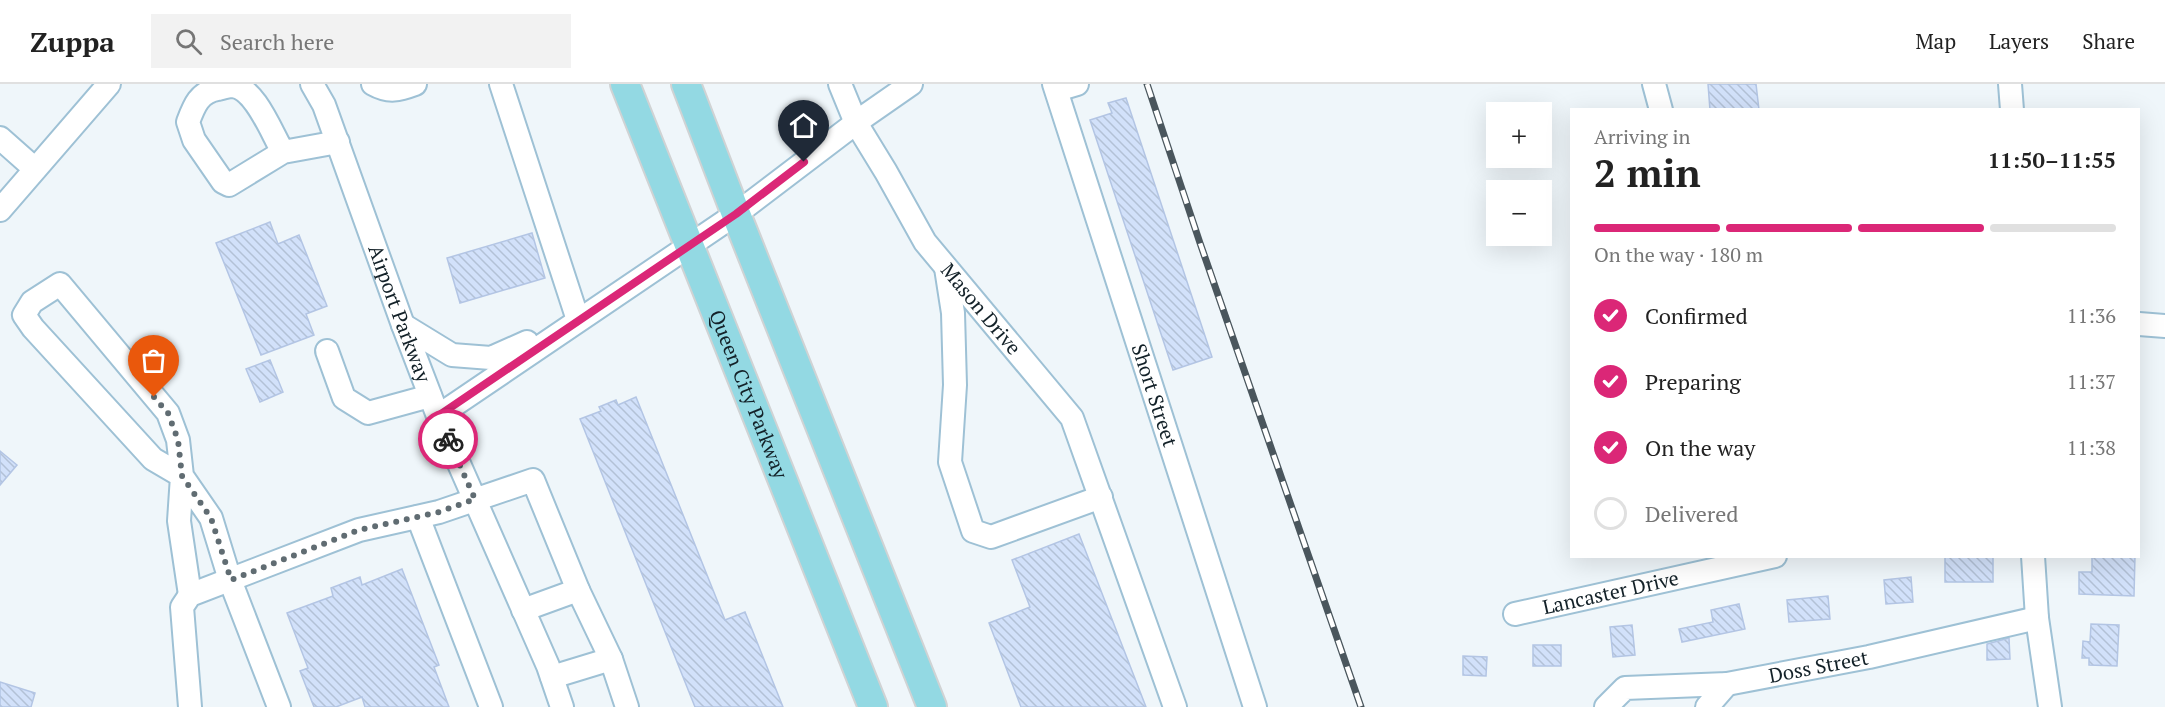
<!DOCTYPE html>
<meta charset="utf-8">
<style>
:root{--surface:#fff;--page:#f2f2f2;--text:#222;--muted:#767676;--line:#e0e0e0;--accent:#db2777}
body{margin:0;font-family:"PT Serif",serif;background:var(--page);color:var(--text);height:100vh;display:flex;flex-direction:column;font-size:22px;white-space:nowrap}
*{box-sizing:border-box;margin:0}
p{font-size:20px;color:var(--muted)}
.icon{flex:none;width:33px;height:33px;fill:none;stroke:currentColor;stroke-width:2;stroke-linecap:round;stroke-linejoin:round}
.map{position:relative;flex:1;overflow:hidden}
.drawer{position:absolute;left:1570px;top:24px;width:570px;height:450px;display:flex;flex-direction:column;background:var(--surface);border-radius:0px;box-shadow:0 6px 24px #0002}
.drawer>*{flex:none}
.buttons{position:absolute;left:1486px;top:18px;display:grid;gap:12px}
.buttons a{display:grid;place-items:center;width:66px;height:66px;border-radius:0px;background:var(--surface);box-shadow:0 6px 24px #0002;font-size:30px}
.pin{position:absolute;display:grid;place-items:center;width:51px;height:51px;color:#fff;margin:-62px -26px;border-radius:50% 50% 50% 0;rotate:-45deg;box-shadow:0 0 6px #0007}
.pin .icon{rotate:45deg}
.courier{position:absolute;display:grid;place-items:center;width:60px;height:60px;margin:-30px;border:4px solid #db2777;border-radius:50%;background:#fff;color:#222;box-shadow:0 2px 8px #0007}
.overview em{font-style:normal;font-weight:800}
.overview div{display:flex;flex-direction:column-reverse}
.overview{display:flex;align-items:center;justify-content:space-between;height:102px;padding:0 24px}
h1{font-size:39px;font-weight:800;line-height:45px}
.bar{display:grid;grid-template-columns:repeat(4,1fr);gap:9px 6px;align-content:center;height:72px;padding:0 24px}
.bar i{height:8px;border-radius:4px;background:var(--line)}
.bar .current{background:var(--accent)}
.bar p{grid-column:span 4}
ol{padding:0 24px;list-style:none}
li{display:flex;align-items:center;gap:18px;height:66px}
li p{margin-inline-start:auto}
li .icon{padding:6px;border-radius:50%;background:var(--accent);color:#fff;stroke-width:4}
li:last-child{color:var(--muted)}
li i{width:33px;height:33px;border:3px solid var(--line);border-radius:50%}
header{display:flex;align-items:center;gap:36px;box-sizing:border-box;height:84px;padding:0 30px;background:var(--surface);border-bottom:2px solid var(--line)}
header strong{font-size:28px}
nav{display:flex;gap:33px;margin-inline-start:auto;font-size:21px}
.search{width:420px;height:54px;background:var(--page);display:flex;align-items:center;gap:15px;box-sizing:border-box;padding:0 21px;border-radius:0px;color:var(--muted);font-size:22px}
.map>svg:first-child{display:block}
</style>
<header>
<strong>Zuppa</strong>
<div class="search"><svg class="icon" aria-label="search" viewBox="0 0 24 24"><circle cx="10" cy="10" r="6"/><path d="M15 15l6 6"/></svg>Search here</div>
<nav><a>Map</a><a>Layers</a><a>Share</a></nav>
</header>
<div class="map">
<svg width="2165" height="623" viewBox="0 0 2165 623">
<defs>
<pattern id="building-back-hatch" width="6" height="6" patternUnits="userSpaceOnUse" patternTransform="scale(1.5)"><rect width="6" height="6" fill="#d2e1fa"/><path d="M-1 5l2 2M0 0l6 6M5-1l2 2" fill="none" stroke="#b3c1d6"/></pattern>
</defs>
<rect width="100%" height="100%" fill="#eff6fa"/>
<g fill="url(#building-back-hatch)" stroke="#b3c5e4" stroke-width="1.5">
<path d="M1708,0H1756L1759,26H1710Z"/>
<path d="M1126,14L1212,273L1173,286L1090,36L1112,29L1108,19Z"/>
<path d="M270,138L278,160L299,151L327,222L306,230L314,251L261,271L216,159Z"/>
<path d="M532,149L545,194L460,219L447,174Z"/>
<path d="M270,276L283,308L260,318L246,285Z"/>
<path d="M636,313L725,536L745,528L783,623H695L580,335L601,327L599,323L616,316L618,321Z"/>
<path d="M0,367L17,381L0,401Z"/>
<path d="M1079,450L1146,623H1021L989,539L1030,523L1012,476Z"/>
<path d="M1975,472H1993V498H1945V473Z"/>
<path d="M2092,472H2135L2134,512L2079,510V488H2092Z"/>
<path d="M402,485L439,581L434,583L449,623H365L362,613L336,623H314L300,587L308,584L287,529L333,512L331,504L360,493L362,501Z"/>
<path d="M1911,493L1913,518L1886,520L1884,496Z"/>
<path d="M1828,512L1830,535L1789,538L1787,516Z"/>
<path d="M1739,520L1745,545L1682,558L1679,545L1713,538L1711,526Z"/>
<path d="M2091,540L2119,541L2117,582L2089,581V574H2082L2083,557L2090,558Z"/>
<path d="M1632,541L1635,571L1613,573L1610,543Z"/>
<path d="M2009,554L2010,575L1987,576V560Z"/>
<rect x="1533" y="561" width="28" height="21"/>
<path d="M1463,572L1487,573L1486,592L1463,591Z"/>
<path d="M0,598L35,609L31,623H0Z"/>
</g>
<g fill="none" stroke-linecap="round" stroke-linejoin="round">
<defs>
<g id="minor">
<path id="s1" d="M312,0L324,21L403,241L438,332L548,582L562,623"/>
<path d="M373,0C389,9 399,6 415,0"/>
<path d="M501,0L578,236"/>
<path id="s2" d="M840,0L856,39L886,88L925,158L1072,334L1175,623"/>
<path id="s3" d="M1054,0L1255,623"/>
<path d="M1654,0L1661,26"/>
<path d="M2010,0L2012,26"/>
<path d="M1057,6L1077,0"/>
<path d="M0,54L35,85"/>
<path d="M283,68C272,50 255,3 232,2C228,2 222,4 218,5C199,8 194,22 188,38L194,56L223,98L229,101L283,68L338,58"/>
<path d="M0,126L109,0"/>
<path d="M946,184L953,229L955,301L950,378L973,447L991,453L1101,413"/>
<path d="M2139,240L2165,242"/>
<path d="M403,241L452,271L491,274L527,258"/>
<path d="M327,267L344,314L368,329L430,312"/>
<path d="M438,332L736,130L865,32L911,0"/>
<path d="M418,433L491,623"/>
<path d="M2033,472L2037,534L2050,623"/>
<path d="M190,511L179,437L182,392L153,375L33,244L24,231L32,218L60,200L168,329L178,356L182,392L211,434L230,496L279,623"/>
<path d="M523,526L578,506L611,575"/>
<path id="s4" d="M1515,530L1775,472"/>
<path d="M552,593L611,575L627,623"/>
<path d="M190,623L182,523L190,511L359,446L439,428L533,396L578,506"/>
<path id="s5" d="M1606,623L1625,604L1727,600L1869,573L2037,534"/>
<path d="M1707,623L1727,600"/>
</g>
<g id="major">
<path id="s6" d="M625,0L873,623"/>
<path d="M686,0L736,130L932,623"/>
</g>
</defs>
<use href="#minor" stroke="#9ec1d5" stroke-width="26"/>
<use href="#major" stroke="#d0d3d4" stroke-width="32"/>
<use href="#minor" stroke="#fff" stroke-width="22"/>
<use href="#major" stroke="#93d9e3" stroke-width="28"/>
<defs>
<path id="rail" d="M1147,0L1200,159L1361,623"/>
</defs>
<use href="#rail" stroke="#4a565d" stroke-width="7"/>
<use href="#rail" stroke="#fff" stroke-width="4.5" stroke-dasharray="14" stroke-linecap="butt"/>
</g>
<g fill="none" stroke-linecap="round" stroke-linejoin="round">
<path stroke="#606c72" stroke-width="6" stroke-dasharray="0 10.8" d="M154,313L168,329L178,356L182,392L211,434L231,496L359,446L439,428L475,415L448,355"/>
<path stroke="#db2777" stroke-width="8" d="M448,355L438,332L736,130L804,78"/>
</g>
<g text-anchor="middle" stroke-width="4.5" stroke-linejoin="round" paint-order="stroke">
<g font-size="20" fill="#132128" stroke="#fff">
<text dy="7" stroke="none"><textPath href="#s2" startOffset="267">Mason Drive</textPath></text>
<text dy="7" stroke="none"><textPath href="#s1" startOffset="246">Airport Parkway</textPath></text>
<text dy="7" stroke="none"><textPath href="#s6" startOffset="334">Queen City Parkway</textPath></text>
<text dy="7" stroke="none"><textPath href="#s3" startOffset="327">Short Street</textPath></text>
<text dy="7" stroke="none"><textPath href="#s4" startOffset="98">Lancaster Drive</textPath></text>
<text dy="7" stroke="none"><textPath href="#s5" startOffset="222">Doss Street</textPath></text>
</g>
</g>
</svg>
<div class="buttons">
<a>+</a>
<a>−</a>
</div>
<div class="pin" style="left:154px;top:313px;background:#ea580c"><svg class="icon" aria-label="bag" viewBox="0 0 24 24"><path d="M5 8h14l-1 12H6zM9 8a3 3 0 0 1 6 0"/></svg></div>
<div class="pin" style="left:804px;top:78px;background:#1f2937"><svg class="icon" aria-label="home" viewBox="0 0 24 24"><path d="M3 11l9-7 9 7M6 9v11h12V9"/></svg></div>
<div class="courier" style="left:448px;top:355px"><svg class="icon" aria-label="bike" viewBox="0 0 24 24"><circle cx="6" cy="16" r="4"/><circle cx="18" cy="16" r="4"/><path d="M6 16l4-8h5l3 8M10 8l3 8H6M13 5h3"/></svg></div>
<section class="drawer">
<div class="overview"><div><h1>2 min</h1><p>Arriving in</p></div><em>11:50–11:55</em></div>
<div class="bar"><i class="current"></i><i class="current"></i><i class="current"></i><i></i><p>On the way · 180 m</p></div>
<ol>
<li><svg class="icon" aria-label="check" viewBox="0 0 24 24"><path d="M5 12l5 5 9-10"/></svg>Confirmed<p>11:36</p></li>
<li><svg class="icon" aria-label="check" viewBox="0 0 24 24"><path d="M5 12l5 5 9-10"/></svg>Preparing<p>11:37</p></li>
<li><svg class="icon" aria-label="check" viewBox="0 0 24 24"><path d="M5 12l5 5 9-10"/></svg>On the way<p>11:38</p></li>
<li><i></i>Delivered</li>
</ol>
</section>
</div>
